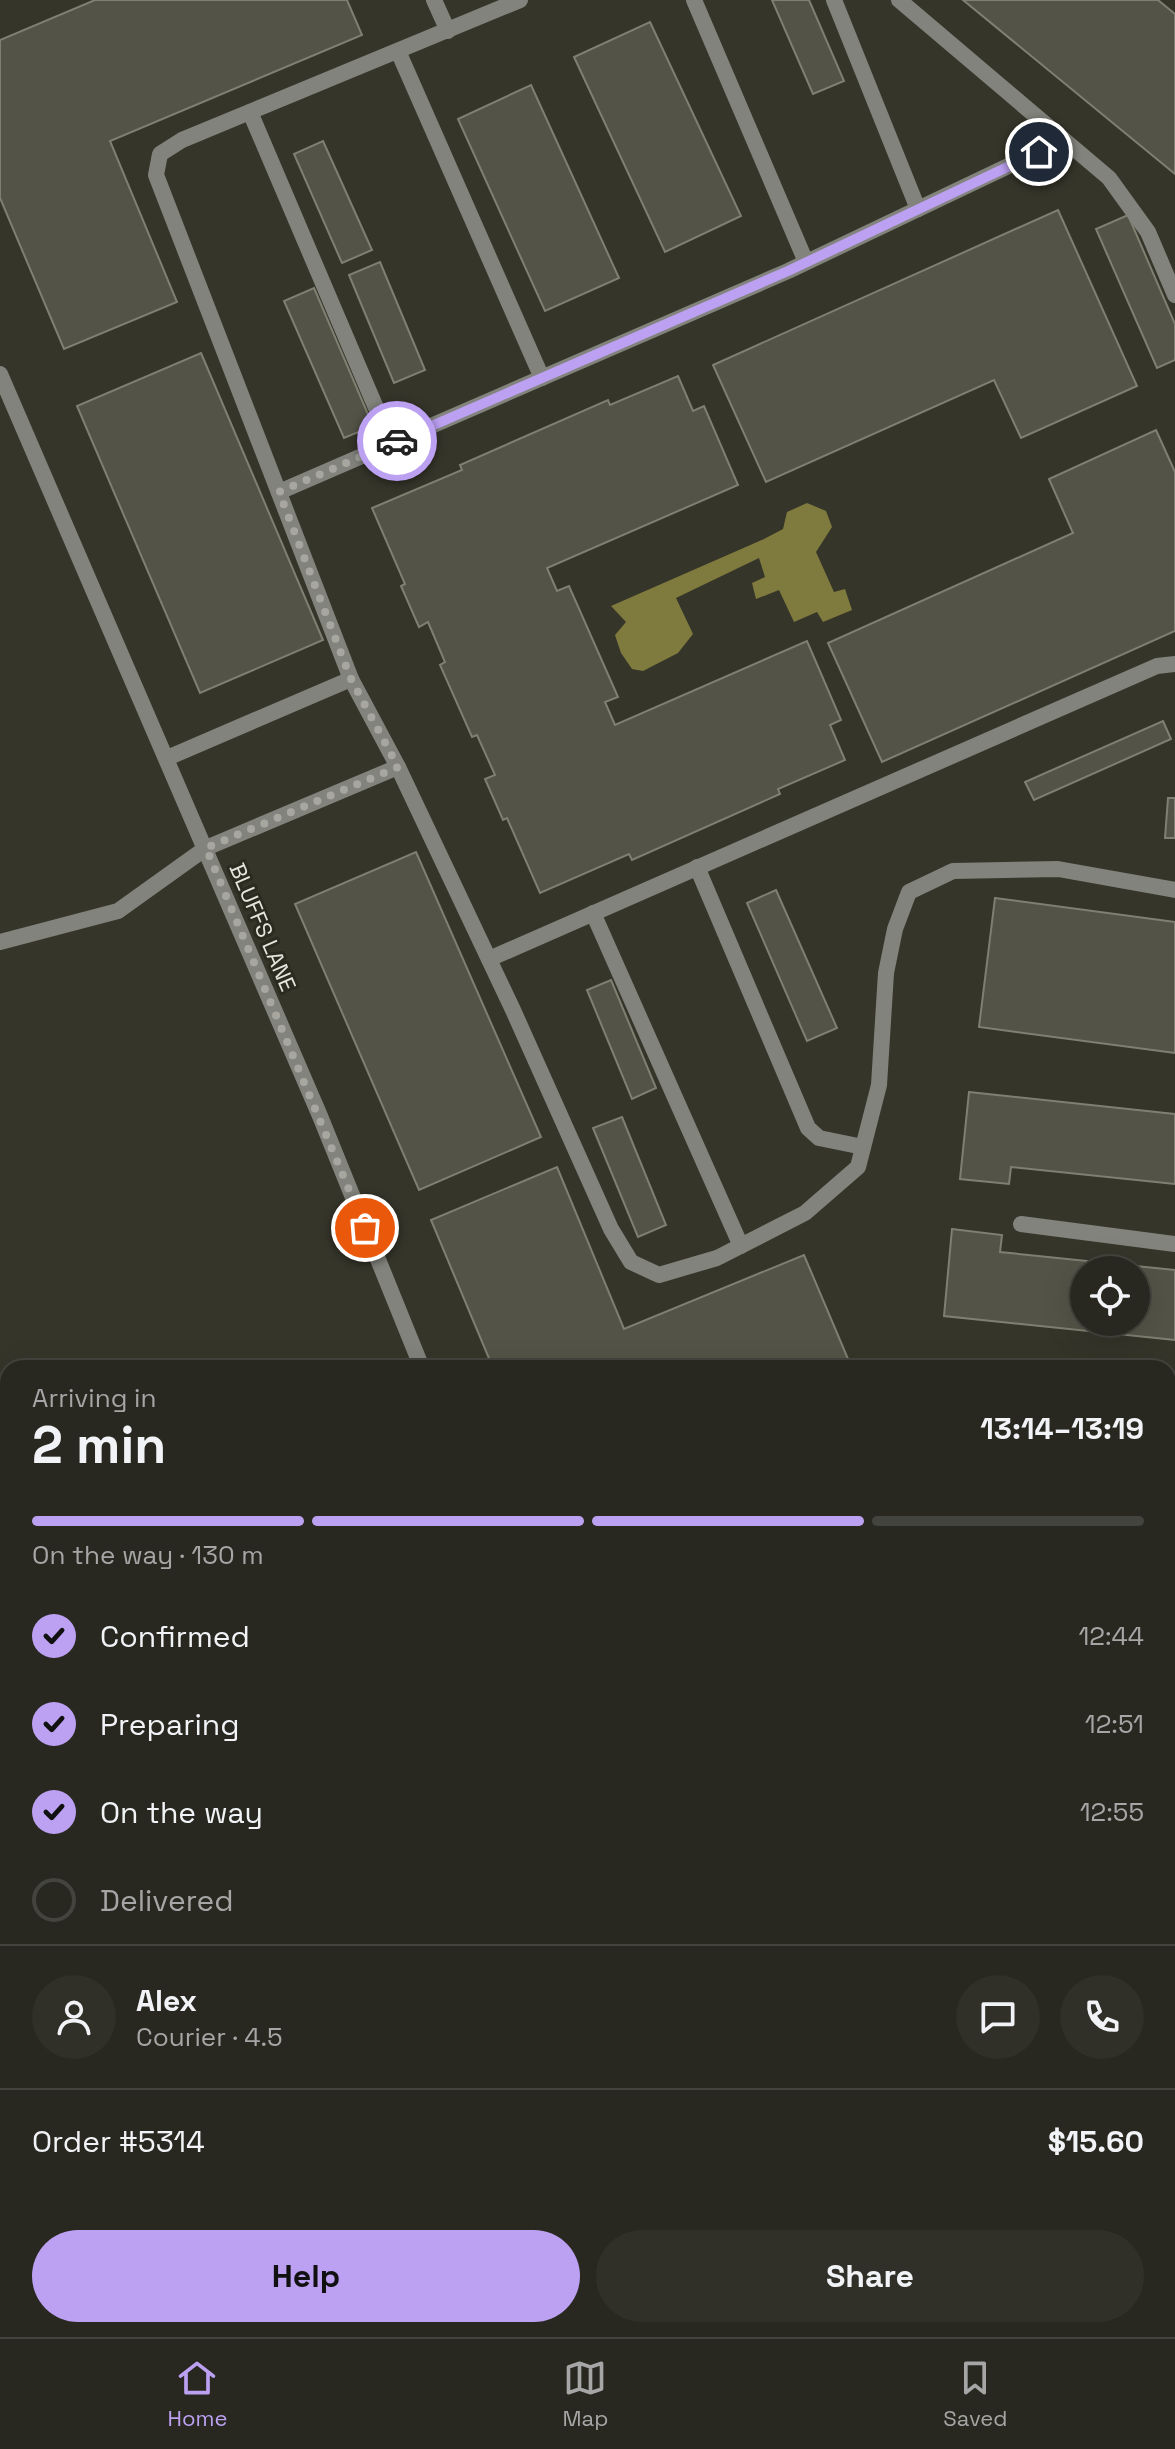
<!DOCTYPE html>
<meta charset="utf-8">
<style>
:root{--surface:#282820;--page:#303029;--text:#f1f3f6;--muted:#a5a6a5;--line:#44443e;--accent:#bca0f2}
body{margin:0;font-family:"Space Grotesk",sans-serif;background:var(--page);color:var(--text);height:100vh;display:flex;flex-direction:column;font-size:30px;white-space:nowrap}
*{box-sizing:border-box;margin:0}
p{font-size:26px;color:var(--muted)}
.icon{flex:none;width:44px;height:44px;fill:none;stroke:currentColor;stroke-width:2;stroke-linecap:round;stroke-linejoin:round}
.map{position:relative;flex:1;overflow:hidden}
.side{position:absolute;left:0px;top:1360px;width:1176px;height:978px;display:flex;flex-direction:column;background:var(--surface);border-radius:24px 24px 0 0;box-shadow:0 8px 32px #0002,0 0 0 2px var(--line)}
.side>*{flex:none}
.controls{position:absolute;left:1070px;top:1256px;display:grid;gap:16px}
.controls a{display:grid;place-items:center;width:80px;height:80px;border-radius:50%;background:var(--surface);box-shadow:0 8px 32px #0002,0 0 0 2px var(--line);font-size:40px}
.pin{position:absolute;display:grid;place-items:center;width:68px;height:68px;color:#fff;margin:-34px;border:4px solid #fff;border-radius:50%;box-shadow:0 2px 8px #0007}
.courier{position:absolute;display:grid;place-items:center;width:80px;height:80px;margin:-40px;border:6px solid #bca0f2;border-radius:50%;background:#fff;color:#222;box-shadow:0 2px 10px #0007}
.head em{font-style:normal;font-weight:700}
.head div{display:flex;flex-direction:column-reverse}
.head{display:flex;align-items:center;justify-content:space-between;height:136px;padding:0 32px}
h1{font-size:52px;font-weight:700;line-height:60px}
.bar{display:grid;grid-template-columns:repeat(4,1fr);gap:12px 8px;align-content:center;height:96px;padding:0 32px}
.bar i{height:10px;border-radius:6px;background:var(--line)}
.bar .active{background:var(--accent)}
.bar p{grid-column:span 4}
.line{display:flex;align-items:center;gap:20px;padding:0 32px;border-top:2px solid var(--line)}
.line div{flex:1}
.round{display:grid;place-items:center;flex:none;width:84px;height:84px;border-radius:42px;background:var(--page)}
ol{padding:0 32px;list-style:none}
li{display:flex;align-items:center;gap:24px;height:88px}
li p{margin-inline-start:auto}
li .icon{padding:8px;border-radius:50%;background:var(--accent);color:#111;stroke-width:4}
li:last-child{color:var(--muted)}
li i{width:44px;height:44px;border:4px solid var(--line);border-radius:50%}
.cta{display:flex;gap:16px;margin-top:auto;padding:16px 32px}
.cta a{flex:1;height:92px;border-radius:48px;background:var(--accent);color:#111;font-size:32px;font-weight:700;line-height:92px;text-align:center}
.cta a+a{background:var(--page);color:var(--text)}
.menu{display:flex;justify-content:space-around;align-items:center;height:112px;border-top:2px solid var(--line);background:var(--surface);font-size:22px;color:var(--muted)}
.menu a{display:grid;justify-items:center;gap:4px}
.menu .active{color:var(--accent)}
.map>svg:first-child{display:block}
</style>
<div class="map">
<svg width="1175" height="2337" viewBox="0 0 1175 2337">
<rect width="100%" height="100%" fill="#36352a"/>
<path fill="#7f7a3d" d="M807,503L826,511L832,527L816,552L834,592L845,589L852,610L823,622L817,612L794,622L779,590L756,599L752,583L765,577L759,558L676,598L693,634L678,653L643,671L632,669L621,653L615,635L626,622L611,606L764,539L783,529L787,512Z"/>
<g fill="none" stroke-linecap="round" stroke-linejoin="round">
<path stroke="#7f7a3d" stroke-width="11" d="M848,2330L850,2337"/>
</g>
<g fill="#535347" stroke="#7f7f72" stroke-width="2" fill-rule="evenodd">
<path d="M95,0H347L362,35L110,141L177,302L64,349L0,198V40Z"/>
<path d="M772,0H809L844,81L813,94Z"/>
<path d="M963,0H1158L1175,14V174Z"/>
<path d="M650,22L741,216L665,252L574,57Z"/>
<path d="M531,85L619,278L545,311L458,119Z"/>
<path d="M323,141L372,250L342,263L294,154Z"/>
<path d="M1058,210L1137,386L1021,438L994,380L766,482L713,365Z"/>
<path d="M1128,215L1175,324V360L1157,368L1096,229Z"/>
<path d="M380,262L425,370L394,383L349,275Z"/>
<path d="M314,288L373,426L344,438L284,301Z"/>
<path d="M201,353L323,640L200,693L77,406Z"/>
<path d="M678,376L693,411L704,406L738,485L547,568L557,591L569,586L618,697L605,702L615,725L807,641L841,720L830,725L845,760L778,789L780,794L632,860L629,854L540,893L507,818L503,820L485,779L495,775L477,735L472,737L440,665L445,662L428,622L419,627L401,586L405,584L372,508L462,470L460,465L608,400L610,405Z"/>
<path d="M1156,430L1175,472V631L882,762L828,643L1073,533L1049,479Z"/>
<path d="M1163,721L1171,739L1034,800L1025,782Z"/>
<path d="M1168,798H1175V838H1165Z"/>
<path d="M416,852L541,1137L419,1190L295,904Z"/>
<path d="M776,890L837,1028L807,1041L747,903Z"/>
<path d="M995,898L1175,922V1053L979,1027Z"/>
<path d="M611,980L656,1088L632,1099L587,990Z"/>
<path d="M969,1092L1175,1114V1184L1011,1167L1009,1184L960,1179Z"/>
<path d="M622,1117L666,1225L638,1237L593,1128Z"/>
<path d="M557,1167L624,1329L804,1255L851,1366L493,1368L431,1220Z"/>
<path d="M952,1229L1002,1235L1000,1252L1175,1270V1340L944,1316ZM1084,1270H1136V1322H1084Z"/>
</g>
<g fill="none" stroke-linecap="round" stroke-linejoin="round">
<g stroke="#83837d" stroke-width="16">
<path d="M434,0L448,31"/>
<path d="M520,0L182,140L160,154L156,175L351,679L398,767L513,1010L611,1229L631,1262L659,1275L717,1258L805,1213L858,1167L879,1085L886,973L895,929L909,892L953,871L1058,869L1175,890"/>
<path d="M694,0L806,262"/>
<path d="M834,0L918,209"/>
<path d="M899,0L1109,178L1148,232L1175,295"/>
<path d="M398,51L542,378"/>
<path d="M250,112L391,443"/>
<path d="M279,492L788,271L1063,140"/>
<path d="M167,758L351,679"/>
<path d="M697,867L808,1128L819,1138L863,1147"/>
<path d="M593,913L741,1246"/>
<path d="M0,942L118,911L206,848L398,767"/>
<path d="M489,959L1157,666L1175,664"/>
<path d="M1021,1224L1175,1244"/>
</g>
<path stroke="#83837d" stroke-width="16" d="M0,374L320,1116L422,1368"/>
<g stroke="#afafa6" stroke-width="16">
<path d="M1168,1410L1175,1409"/>
<path d="M1168,1472H1175"/>
<path d="M0,1773L8,1770"/>
<path d="M0,1873L8,1869"/>
</g>
</g>
<g fill="none" stroke-linecap="round" stroke-linejoin="round">
<path stroke="#a8a79f" stroke-width="8" stroke-dasharray="0 14.4" d="M365,1228L206,848L398,767L351,679L279,492L397,441"/>
<path stroke="#bca0f2" stroke-width="10" d="M397,441L788,271L1039,152"/>
</g>
<g text-anchor="middle" stroke-width="6" stroke-linejoin="round" paint-order="stroke">
<g font-size="22" fill="#e6e5de" stroke="#2c2b20">
<text transform="translate(263 927) rotate(67)" y="8">BLUFFS LANE</text>
</g>
</g>
</svg>
<div class="controls">
<a><svg class="icon" aria-label="locate" viewBox="0 0 24 24"><circle cx="12" cy="12" r="6"/><path d="M12 2v4M12 18v4M2 12h4M18 12h4"/></svg></a>
</div>
<div class="pin" style="left:365px;top:1228px;background:#ea580c"><svg class="icon" aria-label="bag" viewBox="0 0 24 24"><path d="M5 8h14l-1 12H6zM9 8a3 3 0 0 1 6 0"/></svg></div>
<div class="pin" style="left:1039px;top:152px;background:#1f2937"><svg class="icon" aria-label="home" viewBox="0 0 24 24"><path d="M3 11l9-7 9 7M6 9v11h12V9"/></svg></div>
<div class="courier" style="left:397px;top:441px"><svg class="icon" aria-label="car" viewBox="0 0 24 24"><path d="M5 17H2v-5l4-1 3-4h7l3 4 3 1v5h-3M9 17h6M6 11h13"/><circle cx="7" cy="17" r="2"/><circle cx="17" cy="17" r="2"/></svg></div>
<section class="side">
<div class="head"><div><h1>2 min</h1><p>Arriving in</p></div><em>13:14–13:19</em></div>
<div class="bar"><i class="active"></i><i class="active"></i><i class="active"></i><i></i><p>On the way · 130 m</p></div>
<ol>
<li><svg class="icon" aria-label="check" viewBox="0 0 24 24"><path d="M5 12l5 5 9-10"/></svg>Confirmed<p>12:44</p></li>
<li><svg class="icon" aria-label="check" viewBox="0 0 24 24"><path d="M5 12l5 5 9-10"/></svg>Preparing<p>12:51</p></li>
<li><svg class="icon" aria-label="check" viewBox="0 0 24 24"><path d="M5 12l5 5 9-10"/></svg>On the way<p>12:55</p></li>
<li><i></i>Delivered</li>
</ol>
<div class="line" style="height:144px"><a class="round"><svg class="icon" aria-label="person" viewBox="0 0 24 24"><circle cx="12" cy="8" r="4"/><path d="M4 21q1-7 8-7t8 7"/></svg></a><div><b>Alex</b><p>Courier · 4.5</p></div><a class="round"><svg class="icon" aria-label="chat" viewBox="0 0 24 24"><path d="M4 5h16v11H9l-5 4z"/></svg></a><a class="round"><svg class="icon" aria-label="phone" viewBox="0 0 24 24"><path d="M5 4h4l2 5-3 2q2 4 5 5l2-3 5 2v4C11 20 4 13 5 4z"/></svg></a></div>
<div class="line" style="height:104px"><div>Order #5314</div><b>$15.60</b></div>
<div class="cta"><a>Help</a><a>Share</a></div>
</section>
</div>
<nav class="menu">
<a class="active"><svg class="icon" aria-label="home" viewBox="0 0 24 24"><path d="M3 11l9-7 9 7M6 9v11h12V9"/></svg>Home</a>
<a><svg class="icon" aria-label="map" viewBox="0 0 24 24"><path d="M3 6l6-2 6 2 6-2v14l-6 2-6-2-6 2zM9 4v14M15 6v14"/></svg>Map</a>
<a><svg class="icon" aria-label="saved" viewBox="0 0 24 24"><path d="M7 4h10v16l-5-4-5 4z"/></svg>Saved</a>
</nav>
